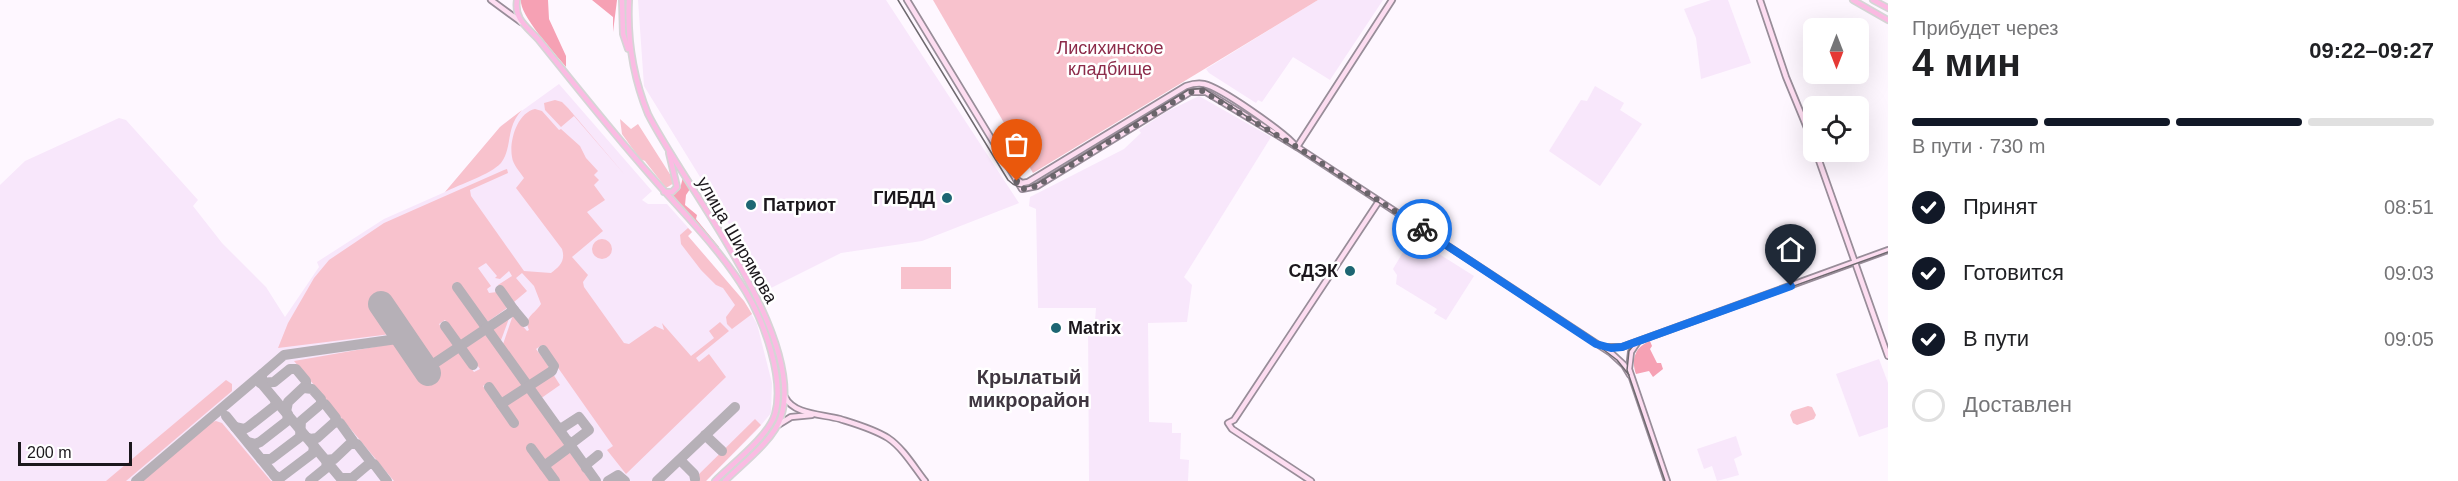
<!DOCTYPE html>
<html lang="ru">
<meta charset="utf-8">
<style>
:root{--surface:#fff;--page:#f6f6f6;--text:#202124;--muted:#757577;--line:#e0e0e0;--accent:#111827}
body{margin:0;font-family:Arial,sans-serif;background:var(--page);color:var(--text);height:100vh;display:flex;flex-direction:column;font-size:22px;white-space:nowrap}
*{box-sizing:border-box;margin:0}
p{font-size:20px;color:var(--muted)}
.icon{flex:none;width:33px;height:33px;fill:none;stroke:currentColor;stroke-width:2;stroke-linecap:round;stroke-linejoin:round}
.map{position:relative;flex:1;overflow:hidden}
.side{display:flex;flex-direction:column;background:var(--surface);width:570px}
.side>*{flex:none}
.needle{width:39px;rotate:180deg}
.controls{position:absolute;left:1803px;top:18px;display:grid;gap:12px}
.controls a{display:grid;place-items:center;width:66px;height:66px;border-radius:9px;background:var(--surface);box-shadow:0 6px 24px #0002;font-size:30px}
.scale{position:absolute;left:18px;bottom:15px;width:114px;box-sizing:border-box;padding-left:6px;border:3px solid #1b171c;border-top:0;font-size:16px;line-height:21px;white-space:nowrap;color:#1b171c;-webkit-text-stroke:4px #fff;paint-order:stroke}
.pin{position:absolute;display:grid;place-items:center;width:51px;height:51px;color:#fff;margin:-62px -26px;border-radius:50% 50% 50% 0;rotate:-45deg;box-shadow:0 0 6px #0007}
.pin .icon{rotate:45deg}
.courier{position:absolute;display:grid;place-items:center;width:60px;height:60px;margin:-30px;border:4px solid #1a73e8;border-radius:50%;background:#fff;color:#222;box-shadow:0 2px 8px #0007}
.head em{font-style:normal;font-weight:700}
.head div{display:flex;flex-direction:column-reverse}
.head{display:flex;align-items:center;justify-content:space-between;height:102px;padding:0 24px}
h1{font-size:39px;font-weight:700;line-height:45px}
.bar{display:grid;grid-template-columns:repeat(4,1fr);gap:9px 6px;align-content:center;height:72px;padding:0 24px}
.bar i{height:8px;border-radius:4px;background:var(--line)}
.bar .on{background:var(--accent)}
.bar p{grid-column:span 4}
ol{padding:0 24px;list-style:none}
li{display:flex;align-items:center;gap:18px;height:66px}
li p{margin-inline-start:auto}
li .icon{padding:6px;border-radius:50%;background:var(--accent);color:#fff;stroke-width:4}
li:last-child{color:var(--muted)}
li i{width:33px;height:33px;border:3px solid var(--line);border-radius:50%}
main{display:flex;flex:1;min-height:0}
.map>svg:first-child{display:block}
</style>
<main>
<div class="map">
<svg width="1888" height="481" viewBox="0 0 1888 481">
<rect width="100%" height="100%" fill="#fef7ff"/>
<g fill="#f8e7fb">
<path d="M638,0H886L1019,203L922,241L841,253L769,289L644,86Z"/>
<path d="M1318,0H1383L1330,80L1293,57L1262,102L1258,100L1256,103L1209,73L1206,69Z"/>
<path d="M1711,0H1728L1751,63L1701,79L1696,38L1684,9Z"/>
<path d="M559,84L652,191L642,200L648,204H667L692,232L688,236L744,301L757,324L772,383L771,413L757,430L706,481H0V185L25,161L119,118L126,120L198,200L193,206L222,243L266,287L285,317L319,267L317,262L384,219L445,192L502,125Z"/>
<path d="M1595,86L1624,103L1620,110L1642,124L1600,186L1549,151L1581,100L1587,101Z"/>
<path d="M1199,96L1271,137L1184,277L1192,285L1187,322L1148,323L1149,422L1172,423V433H1181L1180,459L1189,460L1188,481H1089L1088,321H1095L1096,308H1038L1036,209L1029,206L1030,197L1124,149L1141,133L1139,130L1166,112Z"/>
<path d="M1412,237L1474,276L1446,320L1434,313L1437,309L1396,284L1397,275L1393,269Z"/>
<path d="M1879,359L1888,383V427L1859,437L1836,374Z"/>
<path d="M1736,436L1742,455L1734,459L1739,475L1717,481L1712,466L1704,469L1697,449Z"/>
</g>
<g fill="#f8c2cd">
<path d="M933,0H1318L1033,173Z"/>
<path d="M555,100L562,102L568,108L625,175L574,116L561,127L545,110L544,103Z"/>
<path d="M535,109L542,111L559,130L561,129L580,146L586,158L598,171L594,175L599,180L594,185L605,200L587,212L603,231L572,257L588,275L583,282L584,287L624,343L629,344L655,326L664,330L662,323L691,356L714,338L709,331L720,322L729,331L696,358L699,362L709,354L726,377L626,474L607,450L613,446L542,345L536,349L548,365V369L530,381H527L502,347L513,315L527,331L529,330C523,317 535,314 541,304L534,286L522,273L516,278L527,291L514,302L498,285L512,276L509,271L500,279L495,278L497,276L486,263L478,268L491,286L487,289L489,293L497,292L507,308L486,323L456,282L454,283V287L481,327L460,341L445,320L439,324L454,345L434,359H429L387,299H383L374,304L373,308L391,334L278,348L288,323L314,278L329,260L384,223L504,170L507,169L508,173L470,190L471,196L524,271L551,273C559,267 566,261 562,249L516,188L524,178C520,172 513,165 512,157C509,141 517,113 535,109Z"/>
<path d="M522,110C505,128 513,147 501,163C490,175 460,184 445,192L500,127Z"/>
<path d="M620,119L631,129L638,124L673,179L674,183L666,188L645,161L640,159L622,134Z"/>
<path d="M688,228L692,232L688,236L744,301L752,314L732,329L727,324L726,317L735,305L723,288L716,285L701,270L681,244L680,235Z"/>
<circle cx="602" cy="249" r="10"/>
<rect x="901" y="267" width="50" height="22"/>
<path d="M511,313L500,343L491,327Z"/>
<path d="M484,331L522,384V387L503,401L489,382L483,386L512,427L518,423L505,405L524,392H528L566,446L546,462L532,443L527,447L551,481H394L294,361L397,343L427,384L435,379L428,369L457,350L474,372L480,369L464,346Z"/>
<path d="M550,374H553L560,385L540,399L533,386Z"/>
<path d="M226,380L232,384V391L126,481H106Z"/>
<path d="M1808,406L1812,407L1816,415L1814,419L1797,425L1793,423L1790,415L1792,411Z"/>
<path d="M755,419L761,425L706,481H692Z"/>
<path d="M216,421L222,423L271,481H142L212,422Z"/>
<path d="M568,450L590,481H559L548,465Z"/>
</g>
<g fill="#f6a1b4">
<path d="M521,0H548L549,19L566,56V67C555,53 519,15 521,0Z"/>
<path d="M592,0H617L613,32V17Z"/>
<path d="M683,177L690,189L686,195L685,205L697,215L696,219L719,247L718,248L671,195L680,189Z"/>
<path d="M1650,341L1652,346L1650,349L1657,363H1661L1663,369L1653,377L1649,371L1636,374C1631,359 1635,347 1650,341Z"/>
</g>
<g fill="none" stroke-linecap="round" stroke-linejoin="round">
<g stroke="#b6b0b7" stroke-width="10">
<path d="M457,287L596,481"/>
<path d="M514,310L524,322"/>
<path d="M445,326L473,365"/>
<path d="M426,369L514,310L500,290"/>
<path d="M260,383L274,382L290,369H296L306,381V385L288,402L286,412"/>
<path d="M489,387L514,423"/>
<path d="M501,404L552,371L554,366L543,350"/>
<path d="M226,416L279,481"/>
<path d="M235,427L244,429L248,427L276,405L275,400"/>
<path d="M558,427L562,428L579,417L589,430L572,443L568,441"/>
<path d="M705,435L722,451"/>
<path d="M306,437L310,439L317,438L336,421V418L325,404H321"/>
<path d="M248,442L255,444L260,442L287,421L288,414"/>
<path d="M531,448L555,481"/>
<path d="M261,459H271L300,437L301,421L321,404V399L312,389L304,388"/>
<path d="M326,460L334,459L353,441L340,423L335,422"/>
<path d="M680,460L694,474L695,479"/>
<path d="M370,464H374L387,481"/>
<path d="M544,466L571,446"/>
<path d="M586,468L587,464L598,455"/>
<path d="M274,475L280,478L313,453L314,446"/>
<path d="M341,478H352L371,462L357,444H352"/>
<path d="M136,481L262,374"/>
<path d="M310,481L326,468L327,461"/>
<path d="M343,481L262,384V374L284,355L404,338"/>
<path d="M608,481L618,475L625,481"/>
<path d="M657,481L735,407"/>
</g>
<path stroke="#b6b0b7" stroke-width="26" d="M381,304L428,373"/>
<defs>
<g id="secondary">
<path d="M491,0L521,22"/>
<path d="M907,0L1022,189L1037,186L1190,92H1206L1297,147L1611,353L1624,365L1630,375"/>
<path d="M1760,0L1786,77L1814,145"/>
<path d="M1297,147L1392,0"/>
<path d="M1816,152L1888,356"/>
<path d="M1016,179L1022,183L1028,182L1186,86C1192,84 1198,83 1204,84C1222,88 1280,130 1293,143"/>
<path d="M1637,343L1631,352L1629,369L1667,481"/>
<path d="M1605,347H1622L1888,250"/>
<path d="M785,397C794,415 822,414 840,419C856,424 874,429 888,438C903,448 914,467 925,481"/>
<path d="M778,425L791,417L812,415"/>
<path d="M1311,481L1232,429L1228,423L1234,420L1379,201"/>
</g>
<g id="primary">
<path d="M517,0C514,19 526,26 538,39C575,85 612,132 651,176C683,213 721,250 746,292C764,322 785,379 775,414C768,437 732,464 715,481"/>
<path d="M622,0L623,34L628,49"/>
<path d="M629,0C627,40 633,77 648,114C684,186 807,336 781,417C774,440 742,464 725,481"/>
<path d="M1853,0L1888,20"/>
<path d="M1873,0L1888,8"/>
<path d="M664,192H672L677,187L669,153"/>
</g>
</defs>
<use href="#secondary" stroke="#988d99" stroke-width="8"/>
<use href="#primary" stroke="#d6d5d6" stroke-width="8"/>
<use href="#secondary" stroke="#fdddf1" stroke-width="4.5"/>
<use href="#primary" stroke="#fbbbe3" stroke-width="4.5"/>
<g stroke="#6e696f" stroke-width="1.5">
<path d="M898,0L1008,180C1018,190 1026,188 1038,183L1188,90L1203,88L1596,344L1617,360L1629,375"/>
<path d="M1636,342L1629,351L1627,370L1665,481"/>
<path d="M1601,347L1611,350L1622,348L1888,252"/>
</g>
</g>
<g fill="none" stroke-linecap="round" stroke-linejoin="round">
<path stroke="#6a656b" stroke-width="6" stroke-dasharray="0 10.8" d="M1017,181L1014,177L1019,187L1023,189L1037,186L1190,92L1202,91L1297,147L1422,229"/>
<path stroke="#1a73e8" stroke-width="8" d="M1422,229L1596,344L1611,348L1622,347L1791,286"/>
</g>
<g fill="#1d6673" stroke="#fff" stroke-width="2">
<circle cx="947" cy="198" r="6"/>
<circle cx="751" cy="205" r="6"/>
<circle cx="1350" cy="271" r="6"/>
<circle cx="1056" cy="328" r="6"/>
</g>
<g text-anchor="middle" stroke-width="5" stroke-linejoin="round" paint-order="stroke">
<g font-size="18" fill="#8c2b4a" stroke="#fff">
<text x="1110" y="54">Лисихинское<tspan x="1110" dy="21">кладбище</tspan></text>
</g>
<g font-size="18" font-weight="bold" fill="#1b171c" stroke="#fff" text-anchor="end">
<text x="935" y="204">ГИБДД</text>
<text x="763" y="211" text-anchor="start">Патриот</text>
<text x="1338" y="277">СДЭК</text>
<text x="1068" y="334" text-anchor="start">Matrix</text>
</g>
<g font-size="18" fill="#1b171c" stroke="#fff">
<text transform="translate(737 240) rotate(60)" y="6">улица Ширямова</text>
</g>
<g font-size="20" font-weight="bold" fill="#3f3640" stroke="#fff">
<text x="1029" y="384">Крылатый<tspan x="1029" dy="23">микрорайон</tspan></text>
</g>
</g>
</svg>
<div class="controls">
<a><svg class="needle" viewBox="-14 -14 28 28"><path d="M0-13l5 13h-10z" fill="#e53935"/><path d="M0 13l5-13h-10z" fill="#757577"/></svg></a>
<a><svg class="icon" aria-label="locate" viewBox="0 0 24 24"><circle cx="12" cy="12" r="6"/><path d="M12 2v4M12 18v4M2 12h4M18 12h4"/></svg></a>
</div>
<div class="scale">200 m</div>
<div class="pin" style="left:1017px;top:181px;background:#ea580c"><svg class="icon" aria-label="bag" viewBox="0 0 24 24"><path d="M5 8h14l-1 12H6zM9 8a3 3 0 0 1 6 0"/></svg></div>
<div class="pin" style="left:1791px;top:286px;background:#1f2937"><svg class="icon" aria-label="home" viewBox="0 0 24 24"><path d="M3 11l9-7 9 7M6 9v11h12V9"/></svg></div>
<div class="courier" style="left:1422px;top:229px"><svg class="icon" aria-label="bike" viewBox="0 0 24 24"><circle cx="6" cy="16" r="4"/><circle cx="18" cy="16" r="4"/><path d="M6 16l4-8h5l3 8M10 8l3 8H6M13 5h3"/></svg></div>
</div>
<section class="side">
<div class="head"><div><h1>4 мин</h1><p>Прибудет через</p></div><em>09:22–09:27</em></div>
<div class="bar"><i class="on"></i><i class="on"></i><i class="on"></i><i></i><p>В пути · 730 m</p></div>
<ol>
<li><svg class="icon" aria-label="check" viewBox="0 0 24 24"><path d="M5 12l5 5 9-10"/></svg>Принят<p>08:51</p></li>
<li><svg class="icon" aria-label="check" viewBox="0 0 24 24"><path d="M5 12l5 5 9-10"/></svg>Готовится<p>09:03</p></li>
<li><svg class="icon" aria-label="check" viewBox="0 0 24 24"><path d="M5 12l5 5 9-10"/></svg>В пути<p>09:05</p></li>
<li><i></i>Доставлен</li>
</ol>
</section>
</main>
